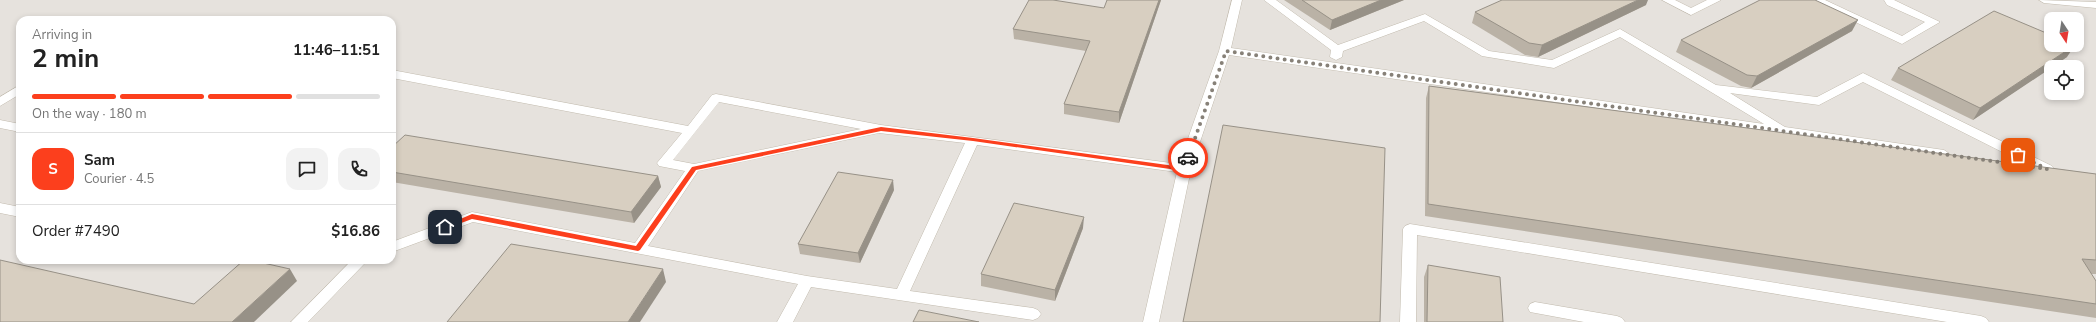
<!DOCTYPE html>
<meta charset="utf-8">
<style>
:root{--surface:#fff;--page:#f2f2f2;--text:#222;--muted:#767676;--line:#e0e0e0;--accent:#fc3f1d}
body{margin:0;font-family:"Nunito Sans",sans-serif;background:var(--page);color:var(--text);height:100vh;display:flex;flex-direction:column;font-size:15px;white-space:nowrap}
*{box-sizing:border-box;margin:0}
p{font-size:13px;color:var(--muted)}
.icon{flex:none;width:22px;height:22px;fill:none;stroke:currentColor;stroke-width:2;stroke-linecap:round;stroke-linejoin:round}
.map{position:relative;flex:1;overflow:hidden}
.details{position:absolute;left:16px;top:16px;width:380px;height:248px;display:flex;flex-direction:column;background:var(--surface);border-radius:12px;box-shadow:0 2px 6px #0003}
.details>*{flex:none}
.needle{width:26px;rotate:168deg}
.tools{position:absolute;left:2044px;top:12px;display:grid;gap:8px}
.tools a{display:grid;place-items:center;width:40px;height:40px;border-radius:8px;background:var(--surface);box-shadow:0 2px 6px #0003;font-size:20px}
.pin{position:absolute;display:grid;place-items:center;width:34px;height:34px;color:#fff;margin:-17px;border-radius:8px;box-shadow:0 2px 6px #0006}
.courier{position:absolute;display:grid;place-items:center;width:40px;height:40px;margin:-20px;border:3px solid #fc3f1d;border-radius:50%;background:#fff;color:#222;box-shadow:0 1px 5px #0007}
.head em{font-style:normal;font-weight:700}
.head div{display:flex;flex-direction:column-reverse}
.head{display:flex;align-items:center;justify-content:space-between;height:68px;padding:0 16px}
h1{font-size:26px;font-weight:700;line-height:30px}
.bar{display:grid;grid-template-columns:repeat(4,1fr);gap:6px 4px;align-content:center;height:48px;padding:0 16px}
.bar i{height:5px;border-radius:3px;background:var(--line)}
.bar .active{background:var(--accent)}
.bar p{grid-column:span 4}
.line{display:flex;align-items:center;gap:10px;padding:0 16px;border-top:1px solid var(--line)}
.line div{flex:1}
.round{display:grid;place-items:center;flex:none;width:42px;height:42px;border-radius:12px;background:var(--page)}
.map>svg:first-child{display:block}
</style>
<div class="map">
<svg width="2096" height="322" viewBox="0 0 2096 322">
<rect width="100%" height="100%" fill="#f6f3ec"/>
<path fill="#e6e2dd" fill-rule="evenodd" d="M0,0H2096V322H0ZM2051,19H2077V45H2051ZM20,20H392V260H20ZM2051,67H2077V93H2051Z"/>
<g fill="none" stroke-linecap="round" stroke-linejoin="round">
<defs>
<g id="service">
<path d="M1232,0H1242L1231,48L1764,124L1620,37L1554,68L1482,56L1424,21L1343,51L1342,57L1336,60L1330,57L1331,50L1264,0H1276L1338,45L1425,14L1489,51L1552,60L1620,29L1716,85L1817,97L1863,73L2052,166L2054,169L2052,172H2042L1863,82L1819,105L1730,93L1785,127L1944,150L1950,154L1949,157L1944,158L1229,55L1191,169L1159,322H1143L1177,172L977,145L910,291L1033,308L1038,310L1041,314L1038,318L1033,320L811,287L793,322H777L798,284L473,222L392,252V242L472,212L635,243L685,171L659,166L657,163L682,133L392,78V70L688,126L712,95L716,94L881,125L1179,164L1219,51ZM719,102L861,129L694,164L673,160ZM879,133L965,143L897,289L807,276L648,246L698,171Z"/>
<path d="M1662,0H1675L1691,8L1707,0H1721L1691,15Z"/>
<path d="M1817,0H1825L1902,36L1925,22L1887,5L1884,0H1894L1940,22L1902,44L1817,4L1816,2Z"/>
<path d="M2039,0L2096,2V8L2044,3Z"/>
<path d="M20,85V94L0,106V97Z"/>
<path d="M0,120L20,124V132L0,128Z"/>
<path d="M0,203L20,207V217L0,213Z"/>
<path d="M1410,224L1981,316L1986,318L1989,322H1947L1417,235L1416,322H1400L1403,229L1405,226Z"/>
<path d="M352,260H368L308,322H291Z"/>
<path d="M1535,302L1617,316L1622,318L1625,322H1584L1530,312L1528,308L1530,304Z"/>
</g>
</defs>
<use href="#service" stroke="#c2bbae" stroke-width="1"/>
<use href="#service" fill="#fff" fill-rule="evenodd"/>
</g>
<g fill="#bab2a6">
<path d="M1161,0L1119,123L1064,114V104L1086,51L1014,39L1013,29L1104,8Z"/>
<path d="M1284,0H1404L1330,30Z"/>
<path d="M1646,5L1538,57L1525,55L1472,23L1475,12Z"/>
<path d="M1852,31L1751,88L1741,86L1676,52L1681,40Z"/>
<path d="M2067,57L2052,67H2051L1973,120L1891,80L1898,68Z"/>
<path d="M1429,86L2096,174V274H2091L2096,281V318L1425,216L1426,98Z"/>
<path d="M392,147L658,176L661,187L634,223L392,182Z"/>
<path d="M894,190L860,263L800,254L798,244Z"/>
<path d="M1083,228L1055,301L981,286V274Z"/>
<path d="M1428,265L1503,322H1424V277Z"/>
</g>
<g fill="#979187">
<path d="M1159,0H1161L1119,123V112Z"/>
<path d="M1381,0H1404L1330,30L1332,20Z"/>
<path d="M1638,0H1648L1646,5L1538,57L1542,45Z"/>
<path d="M1858,20L1852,31L1751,88L1757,76Z"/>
<path d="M2075,45L2067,57L2052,67H2051V68L1973,120L1980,108Z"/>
<path d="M658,176L661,187L634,223L631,212Z"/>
<path d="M893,180L894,190L860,263L858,253Z"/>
<path d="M1084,217L1083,228L1055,301V290Z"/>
<path d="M290,269L297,281L254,322H232Z"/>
<path d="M663,269L666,282L640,322H628Z"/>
</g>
<g fill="#d8cfc1" stroke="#979187">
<path d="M1029,0H1053L1104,8L1107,0H1159L1119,112L1064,104L1090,41L1013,29Z"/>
<path d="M1302,0H1381L1332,20Z"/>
<path d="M1502,0H1638L1542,45L1529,43L1475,12Z"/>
<path d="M1760,0H1815L1858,20L1757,76L1747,75L1681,40Z"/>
<path d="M1994,11L2051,35V45H2075L1980,108L1898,68Z"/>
<path d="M1429,86L2096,174V260L2082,259L2096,281V304L1428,204Z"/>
<path d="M1223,125L1385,148L1380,322H1183Z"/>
<path d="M405,135L658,176L631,212L392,172V147Z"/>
<path d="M838,172L893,180L858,253L798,244Z"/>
<path d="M1014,203L1084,217L1055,290L981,274Z"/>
<path d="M511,244L663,269L628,322H447Z"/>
<path d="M0,260L194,304L244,260H250L290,269L232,322H0Z"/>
<path d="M1428,265L1500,277L1503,322H1427Z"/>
<path d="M919,310L979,322H913Z"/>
</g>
<path fill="#fc3f1d" d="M881,127L973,138L1182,167L1186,157L1191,158L1187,169L1184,171L973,141L881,131L696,170L640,250L638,251L472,219L445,229L442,227L472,214L636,246L692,167Z"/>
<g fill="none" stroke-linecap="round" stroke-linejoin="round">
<path stroke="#878178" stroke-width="4" stroke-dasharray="0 7.2" d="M1188,158L1226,51L2047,169L2018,155"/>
</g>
</svg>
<div class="tools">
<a><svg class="needle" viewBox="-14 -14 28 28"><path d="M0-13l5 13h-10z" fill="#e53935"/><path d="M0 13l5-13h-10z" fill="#767676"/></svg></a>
<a><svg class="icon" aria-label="locate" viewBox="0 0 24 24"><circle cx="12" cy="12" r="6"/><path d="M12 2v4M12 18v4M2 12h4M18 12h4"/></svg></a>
</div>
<div class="pin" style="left:2018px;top:155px;background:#ea580c"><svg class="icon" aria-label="bag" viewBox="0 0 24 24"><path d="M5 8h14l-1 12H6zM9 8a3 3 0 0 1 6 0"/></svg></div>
<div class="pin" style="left:445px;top:227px;background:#1f2937"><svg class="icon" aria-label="home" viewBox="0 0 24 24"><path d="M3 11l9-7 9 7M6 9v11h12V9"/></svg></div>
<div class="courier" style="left:1188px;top:158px"><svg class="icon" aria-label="car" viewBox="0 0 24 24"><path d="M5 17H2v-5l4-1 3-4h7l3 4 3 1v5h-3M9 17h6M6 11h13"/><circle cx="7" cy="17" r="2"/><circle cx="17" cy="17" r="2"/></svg></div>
<section class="details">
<div class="head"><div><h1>2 min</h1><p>Arriving in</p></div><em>11:46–11:51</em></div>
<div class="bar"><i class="active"></i><i class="active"></i><i class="active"></i><i></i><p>On the way · 180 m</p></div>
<div class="line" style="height:72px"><b class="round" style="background:var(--accent);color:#fff">S</b><div><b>Sam</b><p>Courier · 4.5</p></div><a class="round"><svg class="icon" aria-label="chat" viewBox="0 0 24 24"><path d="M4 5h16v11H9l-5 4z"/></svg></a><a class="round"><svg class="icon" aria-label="phone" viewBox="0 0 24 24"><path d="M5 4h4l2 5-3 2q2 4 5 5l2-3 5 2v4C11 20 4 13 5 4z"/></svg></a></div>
<div class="line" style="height:52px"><div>Order #7490</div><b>$16.86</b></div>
</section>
</div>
